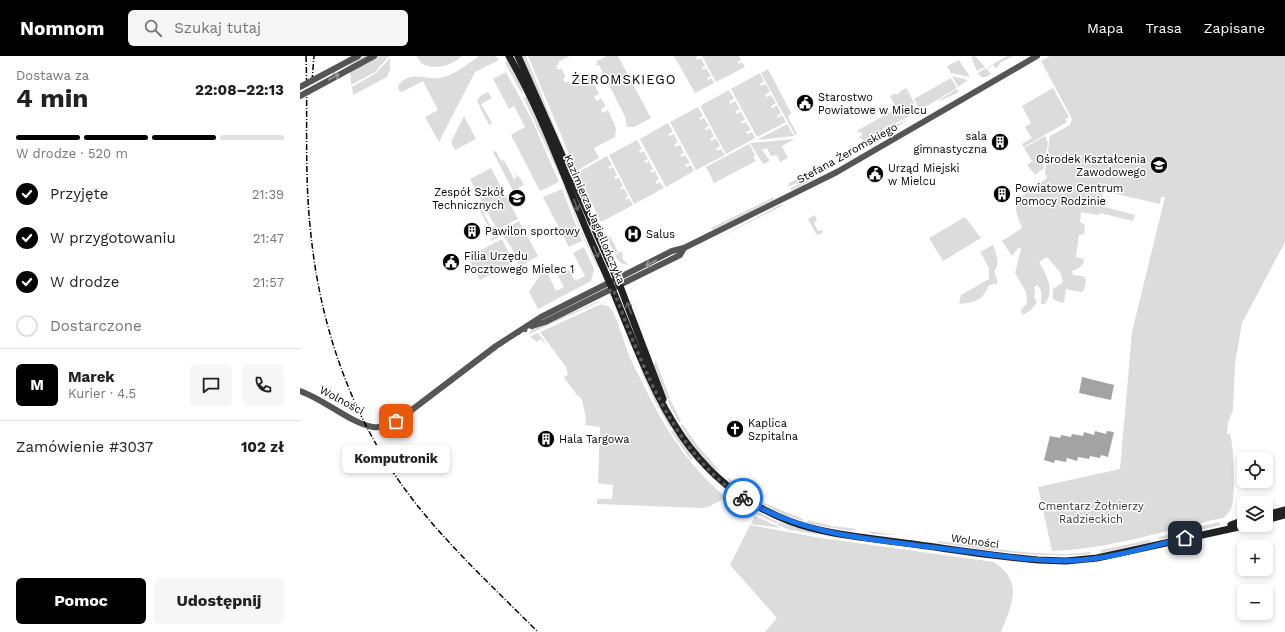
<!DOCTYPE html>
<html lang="pl">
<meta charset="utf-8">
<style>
:root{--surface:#fff;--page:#f6f6f6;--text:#202124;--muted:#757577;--line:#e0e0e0;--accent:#000}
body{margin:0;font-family:"Work Sans",sans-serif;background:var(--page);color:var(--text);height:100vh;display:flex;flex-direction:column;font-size:15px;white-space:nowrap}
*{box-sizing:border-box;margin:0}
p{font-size:13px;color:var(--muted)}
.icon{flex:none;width:22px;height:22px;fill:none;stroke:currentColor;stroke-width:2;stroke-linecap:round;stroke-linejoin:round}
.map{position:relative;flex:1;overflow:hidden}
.drawer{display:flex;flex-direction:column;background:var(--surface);width:300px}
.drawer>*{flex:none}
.fabs{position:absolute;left:937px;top:396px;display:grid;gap:8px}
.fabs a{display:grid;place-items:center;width:36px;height:36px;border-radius:6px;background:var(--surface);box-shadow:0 2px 6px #0003;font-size:20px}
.pin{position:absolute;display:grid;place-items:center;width:34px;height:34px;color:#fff;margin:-17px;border-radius:8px;box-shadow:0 2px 6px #0006}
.courier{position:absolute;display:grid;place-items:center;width:40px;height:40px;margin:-20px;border:3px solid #1a73e8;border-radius:50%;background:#fff;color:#222;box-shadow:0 1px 5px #0007}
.bubble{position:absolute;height:28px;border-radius:6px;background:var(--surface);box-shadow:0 2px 6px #0003;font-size:13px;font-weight:700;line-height:28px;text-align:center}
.overview em{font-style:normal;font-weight:700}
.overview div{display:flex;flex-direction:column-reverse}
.overview{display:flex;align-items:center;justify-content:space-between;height:68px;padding:0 16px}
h1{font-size:26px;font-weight:700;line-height:30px}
.bar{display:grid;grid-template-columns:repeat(4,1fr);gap:6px 4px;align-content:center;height:48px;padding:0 16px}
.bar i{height:5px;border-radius:3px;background:var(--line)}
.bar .active{background:var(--accent)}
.bar p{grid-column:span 4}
.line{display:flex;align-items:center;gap:10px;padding:0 16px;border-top:1px solid var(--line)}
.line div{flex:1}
.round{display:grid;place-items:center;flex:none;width:42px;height:42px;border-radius:6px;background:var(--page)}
ol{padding:0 16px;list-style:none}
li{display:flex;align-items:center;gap:12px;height:44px}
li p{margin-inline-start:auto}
li .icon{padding:4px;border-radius:50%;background:var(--accent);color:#fff;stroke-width:4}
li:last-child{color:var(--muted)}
li i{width:22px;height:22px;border:2px solid var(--line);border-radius:50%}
.button{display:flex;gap:8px;margin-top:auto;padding:8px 16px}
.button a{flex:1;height:46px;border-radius:6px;background:var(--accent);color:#fff;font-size:16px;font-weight:700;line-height:46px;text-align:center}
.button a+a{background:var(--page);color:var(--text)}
header{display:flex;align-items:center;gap:24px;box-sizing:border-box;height:56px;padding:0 20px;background:var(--accent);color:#fff}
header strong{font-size:19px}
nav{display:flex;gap:22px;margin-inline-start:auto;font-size:14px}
.search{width:280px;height:36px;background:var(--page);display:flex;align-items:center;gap:10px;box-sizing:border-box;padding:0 14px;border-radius:6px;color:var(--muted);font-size:15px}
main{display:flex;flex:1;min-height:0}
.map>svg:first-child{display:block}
</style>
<header>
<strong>Nomnom</strong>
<div class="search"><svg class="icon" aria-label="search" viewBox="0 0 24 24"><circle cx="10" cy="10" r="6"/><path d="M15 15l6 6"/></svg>Szukaj tutaj</div>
<nav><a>Mapa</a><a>Trasa</a><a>Zapisane</a></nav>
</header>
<main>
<section class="drawer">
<div class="overview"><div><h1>4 min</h1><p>Dostawa za</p></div><em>22:08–22:13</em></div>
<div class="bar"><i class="active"></i><i class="active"></i><i class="active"></i><i></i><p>W drodze · 520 m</p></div>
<ol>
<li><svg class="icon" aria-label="check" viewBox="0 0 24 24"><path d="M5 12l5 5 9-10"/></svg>Przyjęte<p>21:39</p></li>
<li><svg class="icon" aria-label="check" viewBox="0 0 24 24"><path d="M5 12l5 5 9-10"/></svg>W przygotowaniu<p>21:47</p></li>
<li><svg class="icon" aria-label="check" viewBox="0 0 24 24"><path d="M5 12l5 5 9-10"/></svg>W drodze<p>21:57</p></li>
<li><i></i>Dostarczone</li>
</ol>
<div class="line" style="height:72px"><b class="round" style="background:var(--accent);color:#fff">M</b><div><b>Marek</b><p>Kurier · 4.5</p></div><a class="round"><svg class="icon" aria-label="chat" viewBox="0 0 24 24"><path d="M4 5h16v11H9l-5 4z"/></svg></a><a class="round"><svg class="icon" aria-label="phone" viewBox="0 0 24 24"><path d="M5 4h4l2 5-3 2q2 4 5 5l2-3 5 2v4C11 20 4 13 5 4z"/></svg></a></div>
<div class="line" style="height:52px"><div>Zamówienie #3037</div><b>102 zł</b></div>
<div class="button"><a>Pomoc</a><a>Udostępnij</a></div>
</section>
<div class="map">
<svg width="985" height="576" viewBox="0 0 985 576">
<rect width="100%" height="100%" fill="#fff"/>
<g fill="#dcdcdc">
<path d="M53,0H89L75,16L51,29L49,2Z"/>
<path d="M116,0H162C151,10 136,14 122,8Z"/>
<path d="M179,0H196L199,4L175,16L139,86L125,61L138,54L123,25L102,36L99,35L98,30C110,12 127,26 144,21C157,17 168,8 179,0Z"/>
<path d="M219,0H226L274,119Z"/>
<path d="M228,0H270L258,6L259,8L256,10L258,14L261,12L266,21L263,22L265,27L268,25L270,28L289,18L299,38L294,41L297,45L301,42L306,50L301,53L303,57L308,54L316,72L315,81L294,92L299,102L276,115Z"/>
<path d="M307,0H318L351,62L334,71H327L325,61L299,9L296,10L297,5Z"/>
<path d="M374,0H398L396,1L397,4L401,2L405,10L402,12L403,14L406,12L411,20L407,22L408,24L412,22L414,27L395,37Z"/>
<path d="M402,0H439L441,4L438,6L439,8L442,6L445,11L416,26Z"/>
<path d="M675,0L685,11L677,15L671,1Z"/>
<path d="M707,0H713L700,7L696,13L694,9L689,11L691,14L688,11Z"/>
<path d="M750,0H985V186L942,267L935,308L933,354L928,367L927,378H930C934,391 936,440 931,453C929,457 926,460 923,462C865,474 811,493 752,495L738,431L820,413L832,276L865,141H861L860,148L803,135L801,150L835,159L833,165L800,157L799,159L781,156L780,166L785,169L784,178L779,179L776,201L784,203C784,210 778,213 772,215L773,219L783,220L786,224L784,234L781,236L766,233L764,246L762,247L753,243V233L763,226L760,216L747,201L739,206C747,220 755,234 745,248H741V235L738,229L734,231L735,236L734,241L737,246L732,253L723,259L721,254L727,247L726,236L715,217L721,193L719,191L712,200L702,185L722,172L717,159L715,147L717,144L747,122L745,116L750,80L770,69L772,63L741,5Z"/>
<path d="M90,2V14L87,21L53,39L52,31L76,17Z"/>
<path d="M208,3L223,35L222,38L205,7Z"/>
<path d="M659,4L669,19V21L651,17L647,10Z"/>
<path d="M686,12L691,18L686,21H681L678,17Z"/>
<path d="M468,13L491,57L488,61L497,78L495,79L461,17Z"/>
<path d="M206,16L231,62L259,126L240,135L211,79L225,71L214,50L209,53L193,23Z"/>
<path d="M460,17L464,26L460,28L461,30L466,28L470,36L465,39L466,41L471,39L476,47L471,50L472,52L477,49L481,57L477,60L478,62L482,59L486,66L457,81L431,33Z"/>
<path d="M652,20L668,24L658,31Z"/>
<path d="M651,22L657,32L620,54L614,43Z"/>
<path d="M606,32L615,48L605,54L596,51L590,40L596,37L597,39L600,37L599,36Z"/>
<path d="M753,32L769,61L765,63L767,66L724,91L722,88L732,82L725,71L731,67L722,50Z"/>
<path d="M657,33L659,36L640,45L639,44Z"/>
<path d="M429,34L434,43L429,45L430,48L435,45L440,53L435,55L436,58L441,56L445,64L441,66L442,68L446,66L451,74L446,76L447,78L452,76L455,82L426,98L400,50Z"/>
<path d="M188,36L192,42L181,48L192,67L189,69L177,45L180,40Z"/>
<path d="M223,41H226L264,124L262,125Z"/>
<path d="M398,51L403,60L399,62L400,64L404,62L409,70L405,72L406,74L410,72L414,80L410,83L411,85L416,82L420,90L416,93L417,95L421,93L425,99L396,114L370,66Z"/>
<path d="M596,53L606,56L608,61L583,73L567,88L559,81L562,79L561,76L557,77L558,74Z"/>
<path d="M164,60L176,83L155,94L151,86Z"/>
<path d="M609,63L578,83L576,81L584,74Z"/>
<path d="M368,67L373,76L368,78L369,80L374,78L378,86L374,89L375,91L380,89L384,97L380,99L381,101L385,99L390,107L385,109L386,111L391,109L394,115L366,131L340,83Z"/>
<path d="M487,68L494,80L457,84Z"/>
<path d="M745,80L748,87L746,98L741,101L744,112L735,119L727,109L732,105L724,92Z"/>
<path d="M495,83L482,90L488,102L480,106L477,99L471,100L467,92L462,94L470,105L463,108L450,87Z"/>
<path d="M337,84L342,93L339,94L340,97L344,95L348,103L344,105L346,107L349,105L353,113L350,115L351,117L355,115L359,123L355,126L357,128L360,126L364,132L334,148L309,99Z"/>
<path d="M449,88L455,99L453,100L456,105L414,127L406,111Z"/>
<path d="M196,95L201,105L204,104L214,123L216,122L213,115L217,121L219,120L224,129L213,135L193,96Z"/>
<path d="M307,100L312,109L308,111L310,113L313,111L317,119L314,121L315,123L319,122L323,130L320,132L321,134L324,132L328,140L325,142L327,144L329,142L333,149L301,166L277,117Z"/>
<path d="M191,112L218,163L197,174L170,123Z"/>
<path d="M511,116L515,118L488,131L489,127Z"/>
<path d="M516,119L514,123L493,134L489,133Z"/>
<path d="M266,130L281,174L299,212L297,211L280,174L264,131Z"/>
<path d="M262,133L282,185L269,191L243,141Z"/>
<path d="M474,141L473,144L413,174L411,172Z"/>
<path d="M482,148V150L414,184Z"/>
<path d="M181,152L195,179L199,181L191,185L190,183L194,181L179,153Z"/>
<path d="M515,159L517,164L514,167L518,175L522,174L523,175L520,179L516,178L508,163Z"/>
<path d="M665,161L681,182L643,205L629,182Z"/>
<path d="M219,165L238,200L219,211C217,199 208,183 198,176Z"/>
<path d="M310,180L318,196L314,197L307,182Z"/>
<path d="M202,183L213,206L180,224L168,201Z"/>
<path d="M693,189C696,198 701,207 694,215L698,227L689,229C682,245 676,246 659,248L661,239L689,223V212L680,196Z"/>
<path d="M284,191L294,213L291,225L238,253L229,236L245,212L256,235L264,231L258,220L269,214L275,225L285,220L273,197Z"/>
<path d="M322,195L323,204L329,209C321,208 318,206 315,199Z"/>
<path d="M331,244L332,245L353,295Z"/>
<path d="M299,245V246L229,278L231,274Z"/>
<path d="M299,249C312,247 314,258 318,268C323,279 325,291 330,302C357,356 376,398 423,439V443L408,451L400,452L297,448V443H312L313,429L298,427L300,371L285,369L286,362L282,344L278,339H275L276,337L264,322L268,318L266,311L240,276Z"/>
<path d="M238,277L247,289L240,283L237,286L230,281Z"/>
<path d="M356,303L357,308L370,342L367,343L354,309Z"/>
<path d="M337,306L358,347L356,348Z"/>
<path d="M370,343L381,365L379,367L368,346V344Z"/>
<path d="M359,348L371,371L370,372L357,349Z"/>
<path d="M383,369L398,390L420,415C407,413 388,381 381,370Z"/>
<path d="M373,374L393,402L391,404L371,376Z"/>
<path d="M427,421L463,446L462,448C453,443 429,430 427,421Z"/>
<path d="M464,447L503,463V465L487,460L463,449Z"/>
<path d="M460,457L478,466L477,468L456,458Z"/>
<path d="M455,460L481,472L451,468Z"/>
<path d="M508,464L532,470L531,472L507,467Z"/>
<path d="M479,466L521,479L490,474L478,469Z"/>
<path d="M919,466L921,469L859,484V481Z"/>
<path d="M450,469L521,482L694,506C724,526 712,548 701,576H465L477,562L430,509Z"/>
<path d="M533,470L557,473L552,475L532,472Z"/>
<path d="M567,475L597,479L572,478Z"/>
<path d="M849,484L851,486L801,497V494Z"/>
<path d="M638,485C688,491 740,502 791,496V498C739,503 689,494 638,487Z"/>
</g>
<g fill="#a3a3a3">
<path d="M782,321L814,329L811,344L779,337Z"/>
<path d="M795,375L806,378L807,375L814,376L808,401L801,399L800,402L790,400L789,403L778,401L777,405L767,402L766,406L755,404L754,407L744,404L750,380L760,382L761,379L771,381L772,378L783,380L784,376L794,379Z"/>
</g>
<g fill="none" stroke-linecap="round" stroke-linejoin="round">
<g stroke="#555" stroke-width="6">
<path d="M232,270L245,266L380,199L384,192"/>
<path d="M0,335C24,343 50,367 73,371C79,372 86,370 92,369L196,290L241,261L372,195L384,192L537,116L737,0"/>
</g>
<g stroke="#222" stroke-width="7">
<path d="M209,0C239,52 259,108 282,163C291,186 302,208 311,230C352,329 380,423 489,465C523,478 561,481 597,486C644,492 691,500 738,504L766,505L797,502L948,469"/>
<path d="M218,0L320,230L363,343"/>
<path d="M966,459L985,454"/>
<path d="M966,464L985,459"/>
<path d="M931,469L944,464"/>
</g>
<g stroke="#000" stroke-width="1.5" stroke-dasharray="6 2 1 2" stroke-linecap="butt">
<path d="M6,0C8,59 4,120 11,179C21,278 57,376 121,454C157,498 198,536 238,576"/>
<path d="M12,25L14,0"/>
</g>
<g stroke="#555" stroke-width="6">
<path d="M0,31L58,0"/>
<path d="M0,40L74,0"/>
</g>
</g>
<defs><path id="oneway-shaft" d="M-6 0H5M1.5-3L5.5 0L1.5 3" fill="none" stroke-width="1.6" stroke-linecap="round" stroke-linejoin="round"/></defs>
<g stroke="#999">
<use href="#oneway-shaft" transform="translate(34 21) rotate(-28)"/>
<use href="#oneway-shaft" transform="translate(351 207) rotate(152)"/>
</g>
<g stroke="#646464">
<use href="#oneway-shaft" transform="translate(276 149) rotate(69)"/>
<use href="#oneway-shaft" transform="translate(296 196) rotate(66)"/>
<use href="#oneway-shaft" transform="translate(329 252) rotate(-111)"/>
</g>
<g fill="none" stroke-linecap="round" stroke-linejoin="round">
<path stroke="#595959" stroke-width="4" stroke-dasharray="0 7.2" d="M96,365L212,280L260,259L313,233C342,308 372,396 443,442"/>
<path stroke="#1a73e8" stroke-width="5" d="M443,442C506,482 583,484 655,494C697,499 739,507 782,504C817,501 851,490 885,482"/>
</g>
<defs>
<symbol id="civic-disc" viewBox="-11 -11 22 22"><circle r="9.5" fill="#000" stroke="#fff"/><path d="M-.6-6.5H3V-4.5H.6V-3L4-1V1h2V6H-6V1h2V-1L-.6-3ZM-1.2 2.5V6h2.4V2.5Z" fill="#fff"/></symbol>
<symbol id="building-disc" viewBox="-11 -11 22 22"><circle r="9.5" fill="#000" stroke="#fff"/><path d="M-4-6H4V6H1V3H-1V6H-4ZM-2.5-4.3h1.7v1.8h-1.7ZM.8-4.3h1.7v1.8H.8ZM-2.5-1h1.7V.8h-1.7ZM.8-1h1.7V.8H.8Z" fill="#fff"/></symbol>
<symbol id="school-disc" viewBox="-11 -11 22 22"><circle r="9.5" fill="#000" stroke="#fff"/><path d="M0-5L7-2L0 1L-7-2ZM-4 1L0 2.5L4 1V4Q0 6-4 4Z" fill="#fff"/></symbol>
<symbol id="hospital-disc" viewBox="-11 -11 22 22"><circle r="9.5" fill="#000" stroke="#fff"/><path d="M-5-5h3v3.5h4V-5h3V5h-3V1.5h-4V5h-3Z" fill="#fff"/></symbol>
<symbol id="church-disc" viewBox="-11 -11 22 22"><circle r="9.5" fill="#000" stroke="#fff"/><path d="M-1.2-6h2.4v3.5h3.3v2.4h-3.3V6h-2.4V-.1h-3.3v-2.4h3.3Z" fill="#fff"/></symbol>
</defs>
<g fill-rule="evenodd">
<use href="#civic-disc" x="495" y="37" width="20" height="20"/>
<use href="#building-disc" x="690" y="76" width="20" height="20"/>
<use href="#school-disc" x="849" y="99" width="20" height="20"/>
<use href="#civic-disc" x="565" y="108" width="20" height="20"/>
<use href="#building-disc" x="692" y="128" width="20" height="20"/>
<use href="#school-disc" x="207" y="132" width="20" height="20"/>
<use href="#building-disc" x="162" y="165" width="20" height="20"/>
<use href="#hospital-disc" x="323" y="168" width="20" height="20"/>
<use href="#civic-disc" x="141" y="196" width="20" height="20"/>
<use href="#church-disc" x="425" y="363" width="20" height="20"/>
<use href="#building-disc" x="236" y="373" width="20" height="20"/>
</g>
<g text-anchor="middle" stroke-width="3" stroke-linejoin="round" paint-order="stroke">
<g font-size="11" fill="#000" stroke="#fff" text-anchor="start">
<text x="518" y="45">Starostwo<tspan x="518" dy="13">Powiatowe w Mielcu</tspan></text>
<text x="687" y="84" text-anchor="end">sala<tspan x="687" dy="13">gimnastyczna</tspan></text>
<text x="846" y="107" text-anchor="end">Ośrodek Kształcenia<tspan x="846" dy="13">Zawodowego</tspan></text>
<text x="588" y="116">Urząd Miejski<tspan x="588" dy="13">w Mielcu</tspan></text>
<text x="715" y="136">Powiatowe Centrum<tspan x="715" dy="13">Pomocy Rodzinie</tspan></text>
<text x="204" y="140" text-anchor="end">Zespół Szkół<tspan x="204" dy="13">Technicznych</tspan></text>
<text x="185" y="179">Pawilon sportowy</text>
<text x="346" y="182">Salus</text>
<text x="164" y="204">Filia Urzędu<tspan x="164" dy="13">Pocztowego Mielec 1</tspan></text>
<text x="448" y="371">Kaplica<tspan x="448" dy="13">Szpitalna</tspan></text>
<text x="259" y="387">Hala Targowa</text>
</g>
<g font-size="11" fill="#000" stroke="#fff">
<text transform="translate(547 97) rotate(-29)" y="4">Stefana Żeromskiego</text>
<text transform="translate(295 163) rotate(67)" y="4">Kazimierza Jagiellończyka</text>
<text transform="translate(42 344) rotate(28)" y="4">Wolności</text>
<text transform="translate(675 485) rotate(8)" y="4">Wolności</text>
</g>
<g font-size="11" fill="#333" stroke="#fff">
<text x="791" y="454">Cmentarz Żołnierzy<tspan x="791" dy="13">Radzieckich</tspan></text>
</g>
<g font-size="13" letter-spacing="1" fill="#000" stroke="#fff">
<text x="324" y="28">ŻEROMSKIEGO</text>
</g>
</g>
</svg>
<div class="fabs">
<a><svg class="icon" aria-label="locate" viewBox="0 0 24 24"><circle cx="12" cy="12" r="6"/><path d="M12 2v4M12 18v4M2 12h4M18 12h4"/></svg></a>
<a><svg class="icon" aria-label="layers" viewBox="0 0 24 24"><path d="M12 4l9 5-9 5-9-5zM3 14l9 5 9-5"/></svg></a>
<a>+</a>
<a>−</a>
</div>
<div class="pin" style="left:96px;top:365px;background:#ea580c"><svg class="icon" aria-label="bag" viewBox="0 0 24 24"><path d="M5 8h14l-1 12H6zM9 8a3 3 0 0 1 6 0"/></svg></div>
<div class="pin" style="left:885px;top:482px;background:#1f2937"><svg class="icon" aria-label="home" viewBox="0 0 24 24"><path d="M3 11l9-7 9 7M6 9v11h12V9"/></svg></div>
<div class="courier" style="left:443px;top:442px"><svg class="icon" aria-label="bike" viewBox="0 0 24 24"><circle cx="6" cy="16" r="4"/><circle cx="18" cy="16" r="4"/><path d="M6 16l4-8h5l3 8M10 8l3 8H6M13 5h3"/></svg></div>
<div class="bubble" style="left:42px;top:389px;width:108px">Komputronik</div>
</div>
</main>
